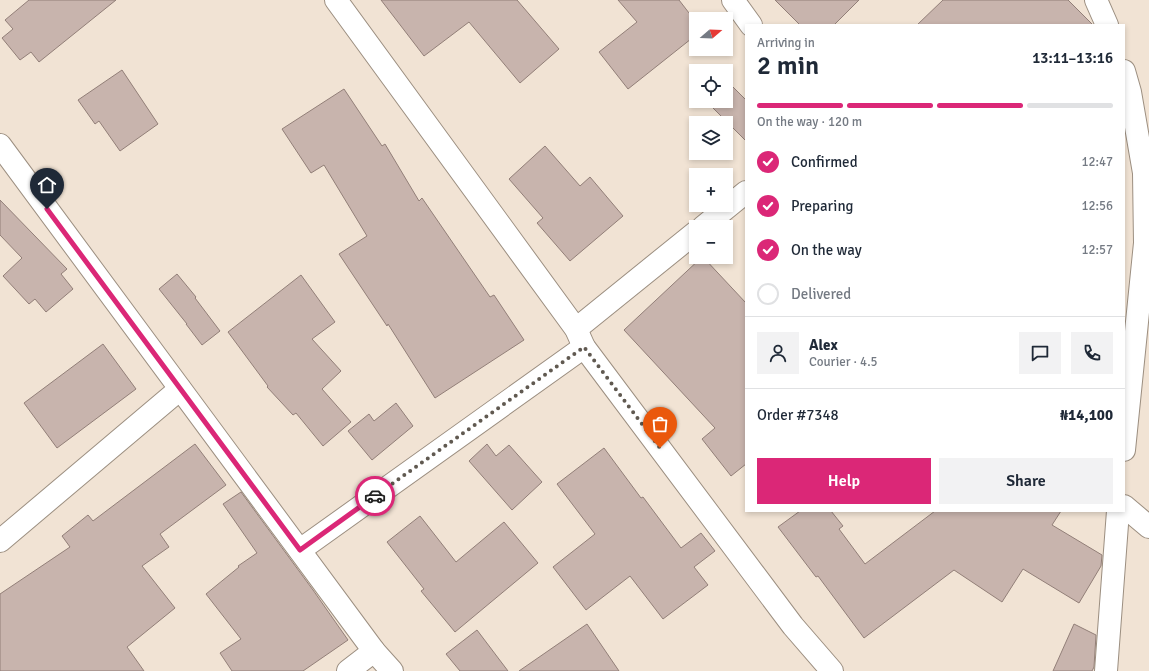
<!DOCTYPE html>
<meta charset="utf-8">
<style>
:root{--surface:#fff;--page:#f2f2f3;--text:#1f2937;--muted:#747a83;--line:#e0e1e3;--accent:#db2777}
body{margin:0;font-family:Signika,sans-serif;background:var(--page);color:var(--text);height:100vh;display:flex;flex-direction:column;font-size:15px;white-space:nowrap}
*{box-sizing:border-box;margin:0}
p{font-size:13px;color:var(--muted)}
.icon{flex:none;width:22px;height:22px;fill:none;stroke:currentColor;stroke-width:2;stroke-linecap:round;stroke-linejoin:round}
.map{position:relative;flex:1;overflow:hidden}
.sheet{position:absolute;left:745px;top:24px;width:380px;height:488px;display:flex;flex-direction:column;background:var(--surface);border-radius:0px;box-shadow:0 2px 6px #0003}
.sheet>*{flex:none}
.needle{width:26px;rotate:71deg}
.buttons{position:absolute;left:689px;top:12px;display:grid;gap:8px}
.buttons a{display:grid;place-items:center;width:44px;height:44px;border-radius:0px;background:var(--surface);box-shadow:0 2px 6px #0003;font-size:20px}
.pin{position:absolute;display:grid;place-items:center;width:34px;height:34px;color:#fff;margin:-41px -17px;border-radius:50% 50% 50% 0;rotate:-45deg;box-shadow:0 0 4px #0007}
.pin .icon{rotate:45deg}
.courier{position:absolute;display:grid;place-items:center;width:40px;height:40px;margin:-20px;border:3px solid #db2777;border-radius:50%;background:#fff;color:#222;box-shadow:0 1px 5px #0007}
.head em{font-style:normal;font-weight:600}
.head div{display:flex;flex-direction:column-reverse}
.head{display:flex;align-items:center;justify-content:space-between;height:68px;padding:0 12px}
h1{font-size:26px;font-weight:600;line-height:30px}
.bar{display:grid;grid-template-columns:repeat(4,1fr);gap:6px 4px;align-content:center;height:48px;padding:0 12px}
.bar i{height:5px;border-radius:3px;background:var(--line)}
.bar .on{background:var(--accent)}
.bar p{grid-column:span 4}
.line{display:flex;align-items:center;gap:10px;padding:0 12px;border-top:1px solid var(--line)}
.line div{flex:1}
.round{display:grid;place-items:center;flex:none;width:42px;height:42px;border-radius:0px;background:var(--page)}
ol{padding:0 12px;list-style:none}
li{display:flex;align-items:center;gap:12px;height:44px}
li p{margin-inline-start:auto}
li .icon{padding:4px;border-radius:50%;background:var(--accent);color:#fff;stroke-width:4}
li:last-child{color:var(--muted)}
li i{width:22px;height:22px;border:2px solid var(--line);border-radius:50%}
.primary-button{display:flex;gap:8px;margin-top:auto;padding:8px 12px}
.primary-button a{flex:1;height:46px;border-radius:0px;background:var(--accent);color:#fff;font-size:16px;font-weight:600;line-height:46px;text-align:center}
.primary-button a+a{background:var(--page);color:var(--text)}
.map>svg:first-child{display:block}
</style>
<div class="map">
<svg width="1149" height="671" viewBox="0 0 1149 671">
<rect width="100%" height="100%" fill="#f1e3d4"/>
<g fill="#c8b4ad" stroke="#927f78">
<path d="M29,0H116L39,62L31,52L20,60L2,38L13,29L5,20Z"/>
<path d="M381,0H517L559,49L520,83L469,22L424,56Z"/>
<path d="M618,0H679L696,22V35L628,89L599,52L637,22Z"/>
<path d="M775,0H859L834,25H800Z"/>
<path d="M943,0H1068L1093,25H917Z"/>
<path d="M122,70L158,124L120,151L99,121L95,124L78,100Z"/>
<path d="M732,86L746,100V141L711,106L716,101H726V91Z"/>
<path d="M344,89L382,146L385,144L419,201L422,198L490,297L494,295L524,340L435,398L388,324L387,326L339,254L367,236L324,165L311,173L282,129Z"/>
<path d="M545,146L580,186L590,177L623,216L570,261L537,223L543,218L509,179Z"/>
<path d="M0,200L67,269L61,274L73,289L46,312L35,299L29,304L3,276L22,258L0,235Z"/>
<path d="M702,257H703L746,303V464L731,476L702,439L715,428L624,330Z"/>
<path d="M177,274L196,297L195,298L220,331L202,345L186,324H187L159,289Z"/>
<path d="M301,275L335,322L312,339L341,371L322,389L351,422L323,446L296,413L293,415L267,387L268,386L228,332Z"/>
<path d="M103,344L136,389L57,448L24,403Z"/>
<path d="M396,403L413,426L372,460L348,431L369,414L374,421Z"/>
<path d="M195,444L226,485L160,534L169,547L142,566L175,608L127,647L144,671H0V594L70,547L62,536L88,515L93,521Z"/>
<path d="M487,444L496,456L509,445L542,482L512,510L469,461Z"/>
<path d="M604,448L641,498L643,497L681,548L701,533L715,551L694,567L708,585L663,619L630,576L586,610L553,567L595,534L557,484Z"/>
<path d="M241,492L313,590L348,640L303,671H232L220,653L241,639L206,594L239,567L238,566L257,553L223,504Z"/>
<path d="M800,511H831L843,526L839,529L865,564L935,511H1061L1052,525L1102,555L1101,566L1079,603L1023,569L1002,602L954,570L864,638L818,576L816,577L778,527Z"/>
<path d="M420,516L456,562L504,522L538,563L455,632L421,591L424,589L387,542Z"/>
<path d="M587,624L619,671H519Z"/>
<path d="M1074,624L1096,635L1094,667L1092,671H1053Z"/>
<path d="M477,630L508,671H460L446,654Z"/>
</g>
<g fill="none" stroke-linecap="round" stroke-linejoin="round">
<defs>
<g id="street">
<path d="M336,0L576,329L584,347L793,626L832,671"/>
<path d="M733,0L751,25"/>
<path d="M1096,0L1107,25"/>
<path d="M1124,71L1130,92L1144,173L1145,243L1124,450"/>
<path d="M0,145L374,651L392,671"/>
<path d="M703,227L746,192"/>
<path d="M576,329L696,232"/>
<path d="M1124,506L1149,527"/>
<path d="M0,541L180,389"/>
<path d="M300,550L584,347"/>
<path d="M348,671L374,651"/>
<path d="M1106,671L1118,511"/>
</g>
</defs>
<use href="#street" stroke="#9c8f81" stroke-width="24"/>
<use href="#street" stroke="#fff" stroke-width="22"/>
</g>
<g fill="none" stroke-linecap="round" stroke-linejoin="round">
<path stroke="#605950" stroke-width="4" stroke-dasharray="0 7.2" d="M375,496L584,347L660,448"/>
<path stroke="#db2777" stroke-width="5" d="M47,209L300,550L375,496"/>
</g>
</svg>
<div class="buttons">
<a><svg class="needle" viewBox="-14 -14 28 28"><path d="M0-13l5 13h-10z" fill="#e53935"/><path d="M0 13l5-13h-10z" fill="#747a83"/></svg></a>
<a><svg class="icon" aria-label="locate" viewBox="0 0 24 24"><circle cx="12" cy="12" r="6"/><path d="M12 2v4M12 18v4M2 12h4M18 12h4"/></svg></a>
<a><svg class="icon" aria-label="layers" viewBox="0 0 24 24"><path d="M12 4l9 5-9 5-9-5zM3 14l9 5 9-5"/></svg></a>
<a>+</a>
<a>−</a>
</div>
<div class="pin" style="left:660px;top:448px;background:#ea580c"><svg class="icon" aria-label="bag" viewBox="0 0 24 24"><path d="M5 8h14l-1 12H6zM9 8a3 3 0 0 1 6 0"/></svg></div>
<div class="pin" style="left:47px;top:209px;background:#1f2937"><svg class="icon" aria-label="home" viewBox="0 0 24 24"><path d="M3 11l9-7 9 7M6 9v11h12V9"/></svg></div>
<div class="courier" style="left:375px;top:496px"><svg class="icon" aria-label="car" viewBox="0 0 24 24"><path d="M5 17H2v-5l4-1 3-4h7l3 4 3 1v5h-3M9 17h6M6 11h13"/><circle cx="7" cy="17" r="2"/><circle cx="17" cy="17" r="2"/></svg></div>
<section class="sheet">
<div class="head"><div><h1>2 min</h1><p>Arriving in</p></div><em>13:11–13:16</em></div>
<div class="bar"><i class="on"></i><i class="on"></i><i class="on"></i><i></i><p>On the way · 120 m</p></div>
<ol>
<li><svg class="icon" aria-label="check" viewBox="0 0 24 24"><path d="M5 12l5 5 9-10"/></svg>Confirmed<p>12:47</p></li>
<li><svg class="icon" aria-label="check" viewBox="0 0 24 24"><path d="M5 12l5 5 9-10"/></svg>Preparing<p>12:56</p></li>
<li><svg class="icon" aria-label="check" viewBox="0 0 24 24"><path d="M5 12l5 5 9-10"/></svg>On the way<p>12:57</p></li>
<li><i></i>Delivered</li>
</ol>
<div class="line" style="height:72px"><a class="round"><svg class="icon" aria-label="person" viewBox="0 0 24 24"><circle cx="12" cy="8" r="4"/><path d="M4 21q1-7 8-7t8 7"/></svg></a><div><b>Alex</b><p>Courier · 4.5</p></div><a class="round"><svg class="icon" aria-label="chat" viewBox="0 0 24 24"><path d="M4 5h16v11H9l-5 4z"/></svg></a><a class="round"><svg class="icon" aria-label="phone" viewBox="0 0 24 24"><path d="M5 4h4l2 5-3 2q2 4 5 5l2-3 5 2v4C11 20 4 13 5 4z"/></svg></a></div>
<div class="line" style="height:52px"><div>Order #7348</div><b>₦14,100</b></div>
<div class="primary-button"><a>Help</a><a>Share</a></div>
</section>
</div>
